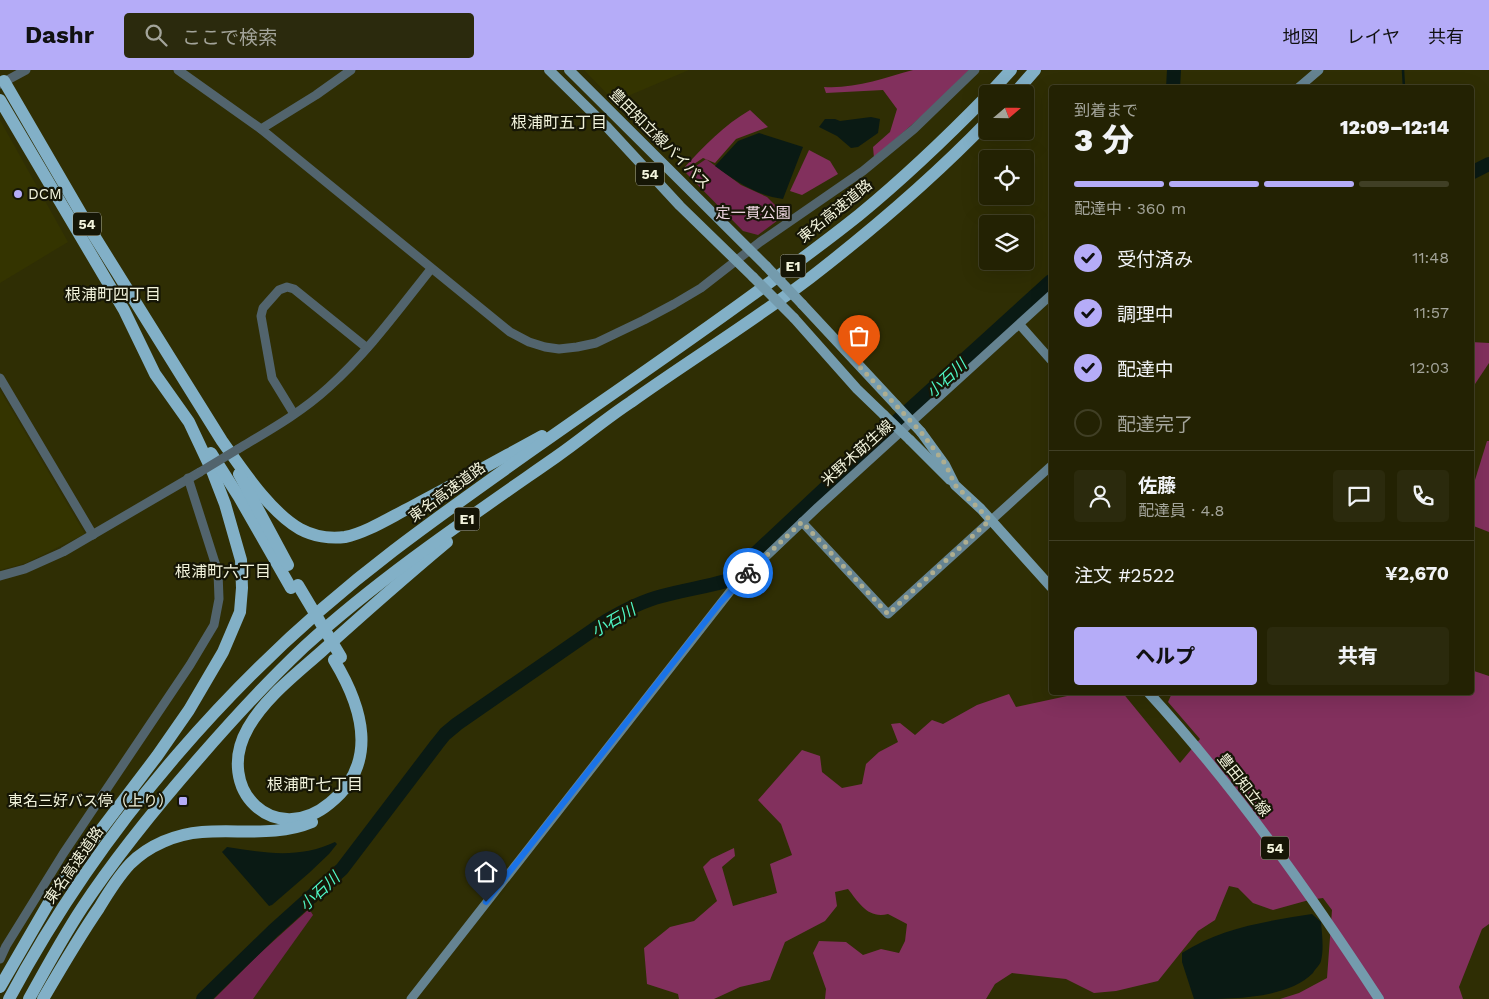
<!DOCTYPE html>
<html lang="ja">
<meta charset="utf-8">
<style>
:root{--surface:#232203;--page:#2b2a0d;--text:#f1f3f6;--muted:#a3a49a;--line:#403f25;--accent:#b5acf8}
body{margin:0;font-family:"Work Sans","Noto Sans JP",sans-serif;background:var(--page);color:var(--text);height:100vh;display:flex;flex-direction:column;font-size:19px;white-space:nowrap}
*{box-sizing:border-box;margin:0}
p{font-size:16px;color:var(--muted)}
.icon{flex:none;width:28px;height:28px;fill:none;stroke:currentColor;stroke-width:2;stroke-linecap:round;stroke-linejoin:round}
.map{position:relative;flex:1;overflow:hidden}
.details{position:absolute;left:1049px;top:15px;width:425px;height:610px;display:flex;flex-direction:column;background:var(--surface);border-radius:5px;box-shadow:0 5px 20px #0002,0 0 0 1px var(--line)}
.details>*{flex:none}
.needle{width:32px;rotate:70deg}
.controls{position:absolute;left:979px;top:15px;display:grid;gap:10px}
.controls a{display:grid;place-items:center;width:55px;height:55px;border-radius:5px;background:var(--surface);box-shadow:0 5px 20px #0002,0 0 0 1px var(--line);font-size:25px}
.pin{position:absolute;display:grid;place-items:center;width:42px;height:42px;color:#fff;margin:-51px -21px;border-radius:50% 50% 50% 0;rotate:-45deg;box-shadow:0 0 5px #0007}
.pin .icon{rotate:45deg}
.courier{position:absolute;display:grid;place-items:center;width:50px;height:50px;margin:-25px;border:4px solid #1a73e8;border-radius:50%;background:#fff;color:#222;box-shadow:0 1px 6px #0007}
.headline em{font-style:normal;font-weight:800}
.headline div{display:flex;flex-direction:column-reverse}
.headline{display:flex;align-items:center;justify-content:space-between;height:85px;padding:0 25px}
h1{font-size:32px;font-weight:800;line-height:38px}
.bar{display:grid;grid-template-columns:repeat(4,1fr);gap:8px 5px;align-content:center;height:60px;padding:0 25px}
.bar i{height:6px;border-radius:4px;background:var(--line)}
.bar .active{background:var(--accent)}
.bar p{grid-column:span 4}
.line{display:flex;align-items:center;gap:12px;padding:0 25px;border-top:1px solid var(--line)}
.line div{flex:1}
.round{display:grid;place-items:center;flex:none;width:52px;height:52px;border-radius:5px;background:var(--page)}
ol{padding:0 25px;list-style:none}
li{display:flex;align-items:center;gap:15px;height:55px}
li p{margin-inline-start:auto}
li .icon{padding:5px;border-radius:50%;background:var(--accent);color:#111;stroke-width:4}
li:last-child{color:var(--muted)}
li i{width:28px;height:28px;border:2px solid var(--line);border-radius:50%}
.action{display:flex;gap:10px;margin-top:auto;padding:10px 25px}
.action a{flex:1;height:58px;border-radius:5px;background:var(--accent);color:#111;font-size:20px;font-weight:800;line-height:58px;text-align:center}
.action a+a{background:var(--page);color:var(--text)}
header{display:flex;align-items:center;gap:30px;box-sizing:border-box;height:70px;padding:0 25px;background:var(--accent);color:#111}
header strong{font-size:24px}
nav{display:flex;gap:28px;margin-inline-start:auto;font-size:18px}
.search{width:350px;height:45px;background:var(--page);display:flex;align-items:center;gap:12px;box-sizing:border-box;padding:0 18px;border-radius:5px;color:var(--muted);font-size:19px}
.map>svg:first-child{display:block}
</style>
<header>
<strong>Dashr</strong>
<div class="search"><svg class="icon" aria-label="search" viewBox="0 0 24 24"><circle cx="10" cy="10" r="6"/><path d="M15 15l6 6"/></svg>ここで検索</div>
<nav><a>地図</a><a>レイヤ</a><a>共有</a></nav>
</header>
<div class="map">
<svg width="1489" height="929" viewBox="0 0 1489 929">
<rect width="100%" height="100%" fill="#2f2e04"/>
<g fill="#343400">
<path d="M584,0H689L621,29L617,34Z"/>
<path d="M0,50L68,172L0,213Z"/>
<path d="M0,320L85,464L26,493L0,500Z"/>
</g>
<g fill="#722650">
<path d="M706,89L741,115L767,127L785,145L758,165L743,161L686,103Z"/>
<path d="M309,839L313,845L253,929H214L258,885Z"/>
</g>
<g fill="#82305d">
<path d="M913,0H969L931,38L874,88L873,77L890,62L897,39L883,20L826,23L824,17C854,19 884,8 913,0Z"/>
<path d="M750,40L768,57L736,69L715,93L703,88L685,100L684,98C704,76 724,55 750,40Z"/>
<path d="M809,80L830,91L838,104L802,125L790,121Z"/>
<path d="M1471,272L1489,273V293L1471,320Z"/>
<path d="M1487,371H1489V462L1471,455V423Z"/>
<path d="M1471,600L1489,606V854L1482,859L1459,917L1463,929H1280L1299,923L1327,908L1332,840L1323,828L1309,830L1273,840L1253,833L1238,818L1229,816L1215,850L1198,861L1158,911L1116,921L1094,923L1066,909L1012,903L995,914L986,929H825L826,919L813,883L819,871L846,872L863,885L881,879L899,883L905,871L907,854L888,844C868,849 859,833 848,819L835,822L837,836L825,851L785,872L770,910L740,917L714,929H679L678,924L647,914L644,878L670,857L694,851L717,831L703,797L711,789L734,778L735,786L722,797L733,836L777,823L770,794L792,785L781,754L758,730L802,680L820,686L822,702L842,718L862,714L866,694L879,682L898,672L891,654L900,653L915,665L932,650L943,654L977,635L1009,624L1016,637L1081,623L1122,622L1180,693L1200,669L1168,632L1172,623L1471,622Z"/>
</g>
<g fill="#0a1a14">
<path d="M871,47L880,49L878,63L858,77L851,78L837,66L819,57L825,49H835L840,51Z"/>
<path d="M759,63L803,77L783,129C756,125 737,112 715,96L738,71Z"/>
<path d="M335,772L337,774L329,784L309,803L272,835L269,836L222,782L227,777C264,783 299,789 335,772Z"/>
<path d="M1312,844L1321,852C1322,864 1324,879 1321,891C1320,895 1315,899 1313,903C1287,929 1233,929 1194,929L1182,892V883C1220,858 1267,851 1312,844Z"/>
</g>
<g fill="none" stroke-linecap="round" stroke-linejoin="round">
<path stroke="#0a1a14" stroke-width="2.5" d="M1403,0L1404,18"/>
<g stroke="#0a1a14" stroke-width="14">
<path d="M1173,18L1174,0"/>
<path d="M1471,103L1489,94"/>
<path d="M203,929L273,861L342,799L437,674L445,664L457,654L606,551C623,541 642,531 662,526C684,520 705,517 726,511L899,349L1051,211"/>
</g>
<g stroke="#52646d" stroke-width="9">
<path d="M178,0L261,59L510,262L529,272L545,277L559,279L577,277L596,273L644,250L674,234L701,218L760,172L863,101L914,59L975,0"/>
<path d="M0,14L26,0"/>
<path d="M261,59L316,25L351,0"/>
<path d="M0,308L93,465"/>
<path d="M294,344L272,308L261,246L263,238L279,220L287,217L294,219L367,278"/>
<path d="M238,379C270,360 302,342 329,317C368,282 399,239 431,199"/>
<path d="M0,506L25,499L63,482L200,402"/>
<path d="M0,889L6,876L63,784L190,595L214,555L219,529L218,502L188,408"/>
</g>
<g stroke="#658391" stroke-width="9">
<path d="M1298,18L1319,0"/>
<path d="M1020,255L1051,290"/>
<path d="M802,452L888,544L1051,396"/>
<path d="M411,929L732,519L818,437L1051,225"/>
</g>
<g stroke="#749bad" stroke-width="10">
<path d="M549,0L606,56L680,136L753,207"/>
<path d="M569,0L766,196"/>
<path d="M802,234L896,335"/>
<path d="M794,248L857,319L884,345"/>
<path d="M921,362L945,395L955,415L981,439L1051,517"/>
<path d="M910,370L950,410"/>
<path d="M1148,622C1235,717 1309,822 1379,929"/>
</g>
<g stroke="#82b0c7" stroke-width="12">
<path d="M4,11L93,164L222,371C242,399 270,442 300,459C313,466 330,469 345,467C366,463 391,447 411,437C455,414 498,390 542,366"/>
<path d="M989,24L1011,0"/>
<path d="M1014,24L1035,0"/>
<path d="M0,30L124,240L155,304L189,352L213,403L225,434L241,490L242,518L240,542L223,582L189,640L157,686L59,815L0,917"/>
<path d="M211,383L239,427L291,518"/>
<path d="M239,404L288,495"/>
<path d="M334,590C362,636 380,693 330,733C275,779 213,719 248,658C265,628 295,605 321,582C362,545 404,508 447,472"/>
<path d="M9,929C102,755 237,600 393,481C510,392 633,312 751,226C787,200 824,173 859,145C904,108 947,67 988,25"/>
<path d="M29,929C46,898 63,867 82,838C117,785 158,735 200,687C233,649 267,612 304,577C382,506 470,447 556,387C582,369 605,349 631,332C690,290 752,252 810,208C872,160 933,108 988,51"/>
<path d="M43,929C61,898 79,867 99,838C108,823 118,807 130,794C149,775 176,764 202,762C239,759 276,767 312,752"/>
</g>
<path stroke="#52646d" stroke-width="9" d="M200,402L238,379"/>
<g stroke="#749bad" stroke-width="10">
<path d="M766,196L802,234"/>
<path d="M753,207L794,248"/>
<path d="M896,335L921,362"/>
<path d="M884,345L910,370"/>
</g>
<path stroke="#82b0c7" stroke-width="12" d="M298,515L341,587"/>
</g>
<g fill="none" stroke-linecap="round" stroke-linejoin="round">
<path stroke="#aeae90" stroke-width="5" stroke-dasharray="0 9" d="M748,503L802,452L888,544L990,450L955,415L946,395L921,362L859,296"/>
<path stroke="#1a73e8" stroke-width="6" d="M486,832L720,533L748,503"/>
</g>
<g fill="#b5acf8" stroke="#161606" stroke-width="2">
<circle cx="18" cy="124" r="5"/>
<rect x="178" y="726" width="10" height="10" rx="2.5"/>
</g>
<g text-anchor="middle" stroke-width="4.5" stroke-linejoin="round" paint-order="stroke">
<g fill="#161606" stroke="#b0b19c" stroke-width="1">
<rect x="636" y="92.5" width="28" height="23" rx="4"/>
<rect x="73" y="142.5" width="28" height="23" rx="4"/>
<rect x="780.5" y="184.5" width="25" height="23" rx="4"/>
<rect x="454.5" y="437.5" width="25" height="23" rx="4"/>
<rect x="1261" y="766.5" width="28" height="23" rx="4"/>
</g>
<g font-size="14" font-weight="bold" fill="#f2f3dc">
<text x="650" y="109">54</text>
<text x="87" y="159">54</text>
<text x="793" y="201">E1</text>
<text x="467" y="454">E1</text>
<text x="1275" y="783">54</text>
</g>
<g font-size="15" fill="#f2f3dc" stroke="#161606">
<text transform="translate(660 69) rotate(45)" y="5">豊田知立線バイパス</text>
<text transform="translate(835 141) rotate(-39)" y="5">東名高速道路</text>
<text transform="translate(857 383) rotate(-42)" y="5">米野木莇生線</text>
<text transform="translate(447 422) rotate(-36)" y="5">東名高速道路</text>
<text transform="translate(1244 715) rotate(52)" y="5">豊田知立線</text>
<text transform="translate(74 795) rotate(-55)" y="5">東名高速道路</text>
</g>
<g font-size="15" fill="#f2f3dc" stroke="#161606" text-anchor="start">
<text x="28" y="129">DCM</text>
<text x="173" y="736" text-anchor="end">東名三好バス停（上り）</text>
</g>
<g font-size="15" fill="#efd7e2" stroke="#161606">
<text x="753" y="148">定一貫公園</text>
</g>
<g font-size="16" fill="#f2f3dc" stroke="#161606">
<text x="559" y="58">根浦町五丁目</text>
<text x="113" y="230">根浦町四丁目</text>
<text x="223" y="507">根浦町六丁目</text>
<text x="315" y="720">根浦町七丁目</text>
</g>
<g font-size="16" font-style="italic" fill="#4ff7c6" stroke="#161606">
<text transform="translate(946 308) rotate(-43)" y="6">小石川</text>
<text transform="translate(613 550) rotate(-30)" y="6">小石川</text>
<text transform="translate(319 821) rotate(-43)" y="6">小石川</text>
</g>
</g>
</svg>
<div class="controls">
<a><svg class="needle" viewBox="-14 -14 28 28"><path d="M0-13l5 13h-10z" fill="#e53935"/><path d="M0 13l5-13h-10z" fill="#a3a49a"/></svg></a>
<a><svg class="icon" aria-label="locate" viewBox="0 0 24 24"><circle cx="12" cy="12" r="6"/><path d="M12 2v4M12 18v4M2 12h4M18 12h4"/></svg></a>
<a><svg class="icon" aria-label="layers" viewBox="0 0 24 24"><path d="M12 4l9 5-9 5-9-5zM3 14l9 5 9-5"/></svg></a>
</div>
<div class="pin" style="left:859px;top:296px;background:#ea580c"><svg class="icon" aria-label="bag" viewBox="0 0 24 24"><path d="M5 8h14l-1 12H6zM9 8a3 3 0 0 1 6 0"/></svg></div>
<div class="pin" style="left:486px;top:832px;background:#1f2937"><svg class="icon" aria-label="home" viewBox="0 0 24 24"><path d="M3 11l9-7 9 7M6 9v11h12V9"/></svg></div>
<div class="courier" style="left:748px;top:503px"><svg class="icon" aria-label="bike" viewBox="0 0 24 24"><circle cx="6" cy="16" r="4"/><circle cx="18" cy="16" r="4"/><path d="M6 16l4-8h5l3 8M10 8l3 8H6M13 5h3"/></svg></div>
<section class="details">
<div class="headline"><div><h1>3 分</h1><p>到着まで</p></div><em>12:09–12:14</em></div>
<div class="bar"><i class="active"></i><i class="active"></i><i class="active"></i><i></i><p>配達中 · 360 m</p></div>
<ol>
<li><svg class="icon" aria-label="check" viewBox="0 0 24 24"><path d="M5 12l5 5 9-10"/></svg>受付済み<p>11:48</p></li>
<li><svg class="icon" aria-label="check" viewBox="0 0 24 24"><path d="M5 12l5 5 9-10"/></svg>調理中<p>11:57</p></li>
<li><svg class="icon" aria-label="check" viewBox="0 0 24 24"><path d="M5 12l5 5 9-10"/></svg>配達中<p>12:03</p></li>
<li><i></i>配達完了</li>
</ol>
<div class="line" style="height:90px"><a class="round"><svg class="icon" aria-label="person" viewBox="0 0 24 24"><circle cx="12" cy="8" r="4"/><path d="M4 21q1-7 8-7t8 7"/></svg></a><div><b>佐藤</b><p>配達員 · 4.8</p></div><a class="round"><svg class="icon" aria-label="chat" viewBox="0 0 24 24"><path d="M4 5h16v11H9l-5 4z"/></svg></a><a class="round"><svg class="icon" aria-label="phone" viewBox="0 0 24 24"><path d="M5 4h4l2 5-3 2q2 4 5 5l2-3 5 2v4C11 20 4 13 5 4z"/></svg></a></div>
<div class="line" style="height:65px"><div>注文 #2522</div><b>¥2,670</b></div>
<div class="action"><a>ヘルプ</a><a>共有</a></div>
</section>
</div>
